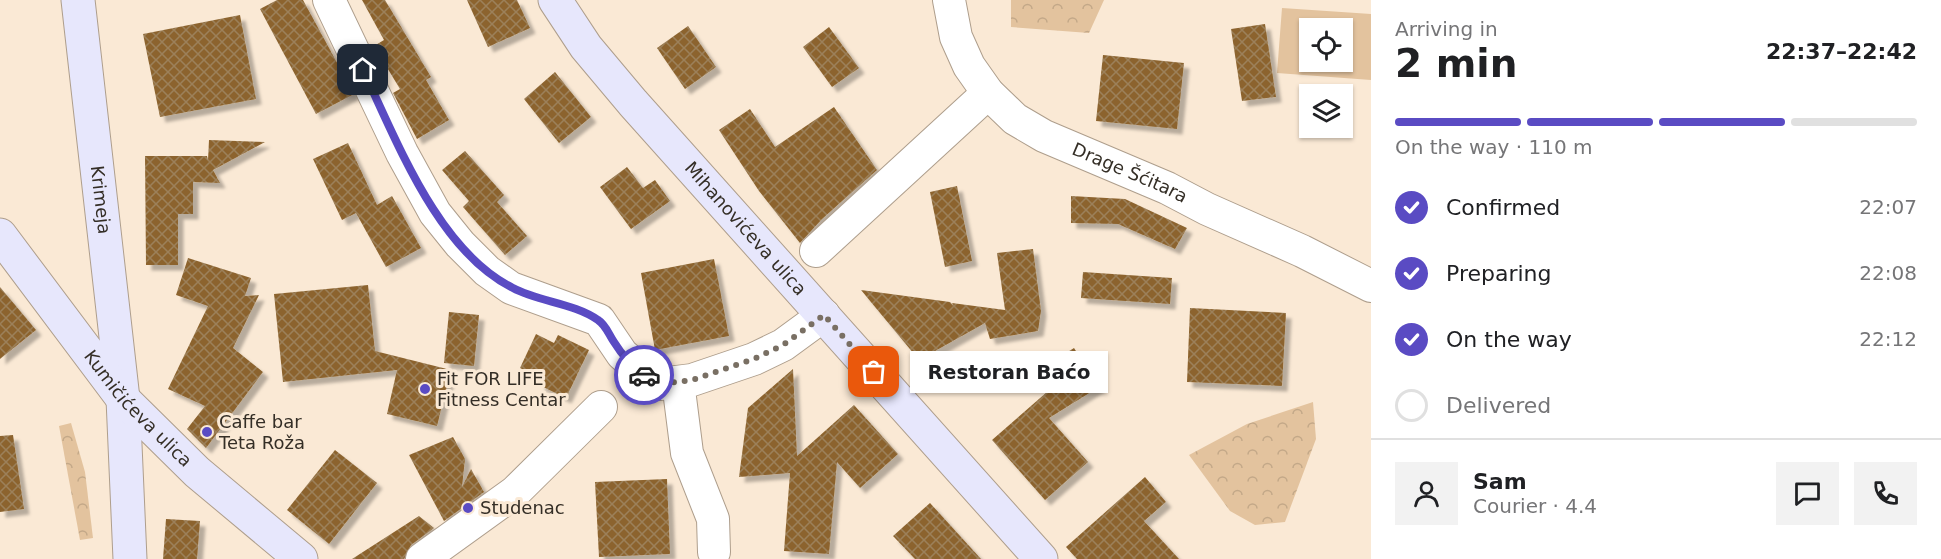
<!DOCTYPE html>
<meta charset="utf-8">
<style>
:root{--surface:#fff;--page:#f2f2f2;--text:#202124;--muted:#757577;--line:#e0e0e0;--accent:#5a4bc3}
body{margin:0;font-family:"DejaVu Sans",sans-serif;background:var(--page);color:var(--text);height:100vh;display:flex;flex-direction:column;font-size:22px;white-space:nowrap}
*{box-sizing:border-box;margin:0}
p{font-size:20px;color:var(--muted)}
.icon{flex:none;width:33px;height:33px;fill:none;stroke:currentColor;stroke-width:2;stroke-linecap:round;stroke-linejoin:round}
.map{position:relative;flex:1;overflow:hidden}
.details{display:flex;flex-direction:column;background:var(--surface);width:570px}
.details>*{flex:none}
.fabs{position:absolute;left:1299px;top:18px;display:grid;gap:12px}
.fabs a{display:grid;place-items:center;width:54px;height:54px;border-radius:0px;background:var(--surface);box-shadow:0 2px 4px #0004;font-size:30px}
.pin{position:absolute;display:grid;place-items:center;width:51px;height:51px;color:#fff;margin:-26px;border-radius:12px;box-shadow:0 3px 9px #0006}
.courier{position:absolute;display:grid;place-items:center;width:60px;height:60px;margin:-30px;border:4px solid #5a4bc3;border-radius:50%;background:#fff;color:#222;box-shadow:0 2px 8px #0007}
.bubble{position:absolute;height:42px;border-radius:0px;background:var(--surface);box-shadow:0 2px 4px #0004;font-size:20px;font-weight:700;line-height:42px;text-align:center}
.head em{font-style:normal;font-weight:700}
.head div{display:flex;flex-direction:column-reverse}
.head{display:flex;align-items:center;justify-content:space-between;height:102px;padding:0 24px}
h1{font-size:39px;font-weight:700;line-height:45px}
.bar{display:grid;grid-template-columns:repeat(4,1fr);gap:9px 6px;align-content:center;height:72px;padding:0 24px}
.bar i{height:8px;border-radius:4px;background:var(--line)}
.bar .selected{background:var(--accent)}
.bar p{grid-column:span 4}
.line{display:flex;align-items:center;gap:15px;padding:0 24px;border-top:2px solid var(--line)}
.line div{flex:1}
.round{display:grid;place-items:center;flex:none;width:63px;height:63px;border-radius:0px;background:var(--page)}
ol{padding:0 24px;list-style:none}
li{display:flex;align-items:center;gap:18px;height:66px}
li p{margin-inline-start:auto}
li .icon{padding:6px;border-radius:50%;background:var(--accent);color:#fff;stroke-width:4}
li:last-child{color:var(--muted)}
li i{width:33px;height:33px;border:3px solid var(--line);border-radius:50%}
main{display:flex;flex:1;min-height:0}
.map>svg:first-child{display:block}
</style>
<main>
<div class="map">
<svg width="1371" height="559" viewBox="0 0 1371 559">
<defs>
<pattern id="park-crowns" width="20" height="18" patternUnits="userSpaceOnUse" patternTransform="scale(1.5)"><rect width="20" height="18" fill="#e3c39e"/><path d="M2 6a3 3 0 1 1 6 0M12 15a3 3 0 1 1 6 0" fill="none" stroke="#c3a888"/></pattern>
<pattern id="building-cross-hatch" width="8" height="8" patternUnits="userSpaceOnUse" patternTransform="scale(1.5)"><rect width="8" height="8" fill="#8c642f"/><path d="M0 0l8 8M0 8l8-8" fill="none" stroke="#9c805a"/></pattern>
<filter id="shadow"><feDropShadow dx="5.5" dy="5.5" stdDeviation="1.5" flood-color="#0004"/></filter>
</defs>
<rect width="100%" height="100%" fill="#fae9d5"/>
<g fill="url(#park-crowns)">
<path d="M1011,0H1104L1089,33L1011,27Z"/>
<path d="M1313,402L1316,439L1285,522L1255,525L1230,511L1189,455L1247,424Z"/>
<path d="M71,423L85,472L93,538L80,540L59,426Z"/>
</g>
<path fill="#e3c39e" fill-rule="evenodd" d="M1282,8L1371,14V80L1277,73ZM1310,28H1342V62H1310Z"/>
<g fill="url(#building-cross-hatch)" filter="url(#shadow)">
<path d="M277,0H303L354,94L316,114L260,9Z"/>
<path d="M362,0H385L431,77L426,80L449,120L417,139L393,93L400,89L374,46L384,40Z"/>
<path d="M467,0H517L530,28L488,47Z"/>
<path d="M240,15L256,99L160,117L143,34Z"/>
<path d="M1265,24L1276,97L1242,101L1231,29Z"/>
<path d="M688,26L716,67L685,89L657,48Z"/>
<path d="M829,27L859,68L832,87L803,47Z"/>
<path d="M1103,55L1184,63L1177,129L1096,121Z"/>
<path d="M555,72L591,117L559,143L524,99Z"/>
<path d="M834,107L877,170L822,219L800,243L759,191L719,130L750,109L775,147Z"/>
<path d="M209,140L265,142L213,170L220,183L193,182V214H178V265H146L145,156H207L208,160Z"/>
<path d="M348,143L377,205L392,196L421,248L386,267L356,213L342,220L313,159Z"/>
<path d="M465,151L504,195L497,202L527,236L505,255L463,207L469,201L442,170Z"/>
<path d="M627,167L643,188L655,180L670,201L631,229L600,187Z"/>
<path d="M957,186L972,261L945,267L930,192Z"/>
<path d="M1071,196L1125,199L1187,228L1175,249L1118,224L1071,223Z"/>
<path d="M1033,249L1041,311L1038,331L990,339L985,323L919,360L861,290L950,302L953,305L952,303L1005,310L997,253Z"/>
<path d="M188,258L251,278L245,296L259,295L233,348L263,372L206,448L187,429L205,406L168,389L208,306L176,295Z"/>
<path d="M714,259L729,336L655,350L641,273Z"/>
<path d="M1083,272L1172,278L1170,304L1081,298Z"/>
<path d="M368,285L375,351L451,370L437,426L387,414L397,370L283,382L274,294Z"/>
<path d="M0,287L36,330L0,359Z"/>
<path d="M1190,308L1286,313L1282,386L1187,382Z"/>
<path d="M449,312L479,315L474,366L444,363Z"/>
<path d="M536,334L554,343L558,335L589,350L566,398L539,385L542,379L520,368Z"/>
<path d="M1074,348L1099,387L1049,418L1088,462L1045,500L992,440L1055,385L1044,367Z"/>
<path d="M793,369L797,456L854,405L898,454L860,488L837,462L829,554L784,551L790,473L739,477L748,408Z"/>
<path d="M13,435L24,509L0,512V436Z"/>
<path d="M453,437L465,459L462,487L471,469L484,492L444,521L409,455Z"/>
<path d="M335,450L377,483L329,544L287,510Z"/>
<path d="M1145,477L1166,502L1144,521L1179,559H1077L1066,547Z"/>
<path d="M667,479L670,554L599,557L595,482Z"/>
<path d="M930,503L981,559H915L893,536Z"/>
<path d="M419,516L434,528L411,545L404,559H352Z"/>
<path d="M166,519L200,521L197,559H163Z"/>
</g>
<g fill="none" stroke-linecap="round" stroke-linejoin="round">
<defs>
<g id="street">
<path d="M329,0L402,153L435,213L460,244L487,271L511,288L599,320L622,354L649,378L660,384L692,380L754,359L783,345L824,315"/>
<path id="s1" d="M949,0L956,37L969,66L988,93L1015,119L1044,136L1167,188L1207,209L1302,251L1371,286"/>
<path d="M816,251L988,93"/>
<path d="M678,382L687,453L713,519L714,552"/>
<path d="M422,559L515,492L601,407"/>
</g>
<g id="secondary">
<path id="s2" d="M78,0L123,399L130,559"/>
<path id="s3" d="M555,0L586,47L633,103L1041,559"/>
<path id="s4" d="M0,235L123,399L197,472L301,559"/>
</g>
</defs>
<use href="#street" stroke="#ae9e8c" stroke-width="34"/>
<use href="#secondary" stroke="#ae9e8c" stroke-width="35"/>
<use href="#street" stroke="#fff" stroke-width="32"/>
<use href="#secondary" stroke="#e7e7fc" stroke-width="33"/>
</g>
<g fill="none" stroke-linecap="round" stroke-linejoin="round">
<path stroke="#796f63" stroke-width="6" stroke-dasharray="0 10.8" d="M644,375L660,384L692,380L754,359L783,345L824,315L874,372"/>
<path stroke="#5a4bc3" stroke-width="8" d="M363,70C397,141 438,251 513,288C539,302 574,303 598,320C606,325 609,335 614,342C622,355 632,366 644,375"/>
</g>
<g fill="#5a4bc3" stroke="#fae9d5" stroke-width="2">
<circle cx="425" cy="389" r="6"/>
<circle cx="207" cy="432" r="6"/>
<circle cx="468" cy="508" r="6"/>
</g>
<g text-anchor="middle" stroke-width="6" stroke-linejoin="round" paint-order="stroke">
<g font-size="18" fill="#342e26" stroke="#fae9d5">
<text dy="6" stroke="none"><textPath href="#s1" startOffset="267">Drage Šćitara</textPath></text>
<text dy="6" stroke="none"><textPath href="#s2" startOffset="201">Krimeja</textPath></text>
<text dy="6" stroke="none"><textPath href="#s3" startOffset="298">Mihanovićeva ulica</textPath></text>
<text dy="6" stroke="none"><textPath href="#s4" startOffset="222">Kumičićeva ulica</textPath></text>
</g>
<g font-size="18" fill="#342e26" stroke="#fae9d5" text-anchor="start">
<text x="437" y="385">Fit FOR LIFE<tspan x="437" dy="21">Fitness Centar</tspan></text>
<text x="219" y="428">Caffe bar<tspan x="219" dy="21">Teta Roža</tspan></text>
<text x="480" y="514">Studenac</text>
</g>
</g>
</svg>
<div class="fabs">
<a><svg class="icon" aria-label="locate" viewBox="0 0 24 24"><circle cx="12" cy="12" r="6"/><path d="M12 2v4M12 18v4M2 12h4M18 12h4"/></svg></a>
<a><svg class="icon" aria-label="layers" viewBox="0 0 24 24"><path d="M12 4l9 5-9 5-9-5zM3 14l9 5 9-5"/></svg></a>
</div>
<div class="pin" style="left:874px;top:372px;background:#ea580c"><svg class="icon" aria-label="bag" viewBox="0 0 24 24"><path d="M5 8h14l-1 12H6zM9 8a3 3 0 0 1 6 0"/></svg></div>
<div class="pin" style="left:363px;top:70px;background:#1f2937"><svg class="icon" aria-label="home" viewBox="0 0 24 24"><path d="M3 11l9-7 9 7M6 9v11h12V9"/></svg></div>
<div class="courier" style="left:644px;top:375px"><svg class="icon" aria-label="car" viewBox="0 0 24 24"><path d="M5 17H2v-5l4-1 3-4h7l3 4 3 1v5h-3M9 17h6M6 11h13"/><circle cx="7" cy="17" r="2"/><circle cx="17" cy="17" r="2"/></svg></div>
<div class="bubble" style="left:910px;top:351px;width:198px">Restoran Baćo</div>
</div>
<section class="details">
<div class="head"><div><h1>2 min</h1><p>Arriving in</p></div><em>22:37–22:42</em></div>
<div class="bar"><i class="selected"></i><i class="selected"></i><i class="selected"></i><i></i><p>On the way · 110 m</p></div>
<ol>
<li><svg class="icon" aria-label="check" viewBox="0 0 24 24"><path d="M5 12l5 5 9-10"/></svg>Confirmed<p>22:07</p></li>
<li><svg class="icon" aria-label="check" viewBox="0 0 24 24"><path d="M5 12l5 5 9-10"/></svg>Preparing<p>22:08</p></li>
<li><svg class="icon" aria-label="check" viewBox="0 0 24 24"><path d="M5 12l5 5 9-10"/></svg>On the way<p>22:12</p></li>
<li><i></i>Delivered</li>
</ol>
<div class="line" style="height:108px"><a class="round"><svg class="icon" aria-label="person" viewBox="0 0 24 24"><circle cx="12" cy="8" r="4"/><path d="M4 21q1-7 8-7t8 7"/></svg></a><div><b>Sam</b><p>Courier · 4.4</p></div><a class="round"><svg class="icon" aria-label="chat" viewBox="0 0 24 24"><path d="M4 5h16v11H9l-5 4z"/></svg></a><a class="round"><svg class="icon" aria-label="phone" viewBox="0 0 24 24"><path d="M5 4h4l2 5-3 2q2 4 5 5l2-3 5 2v4C11 20 4 13 5 4z"/></svg></a></div>
</section>
</main>
